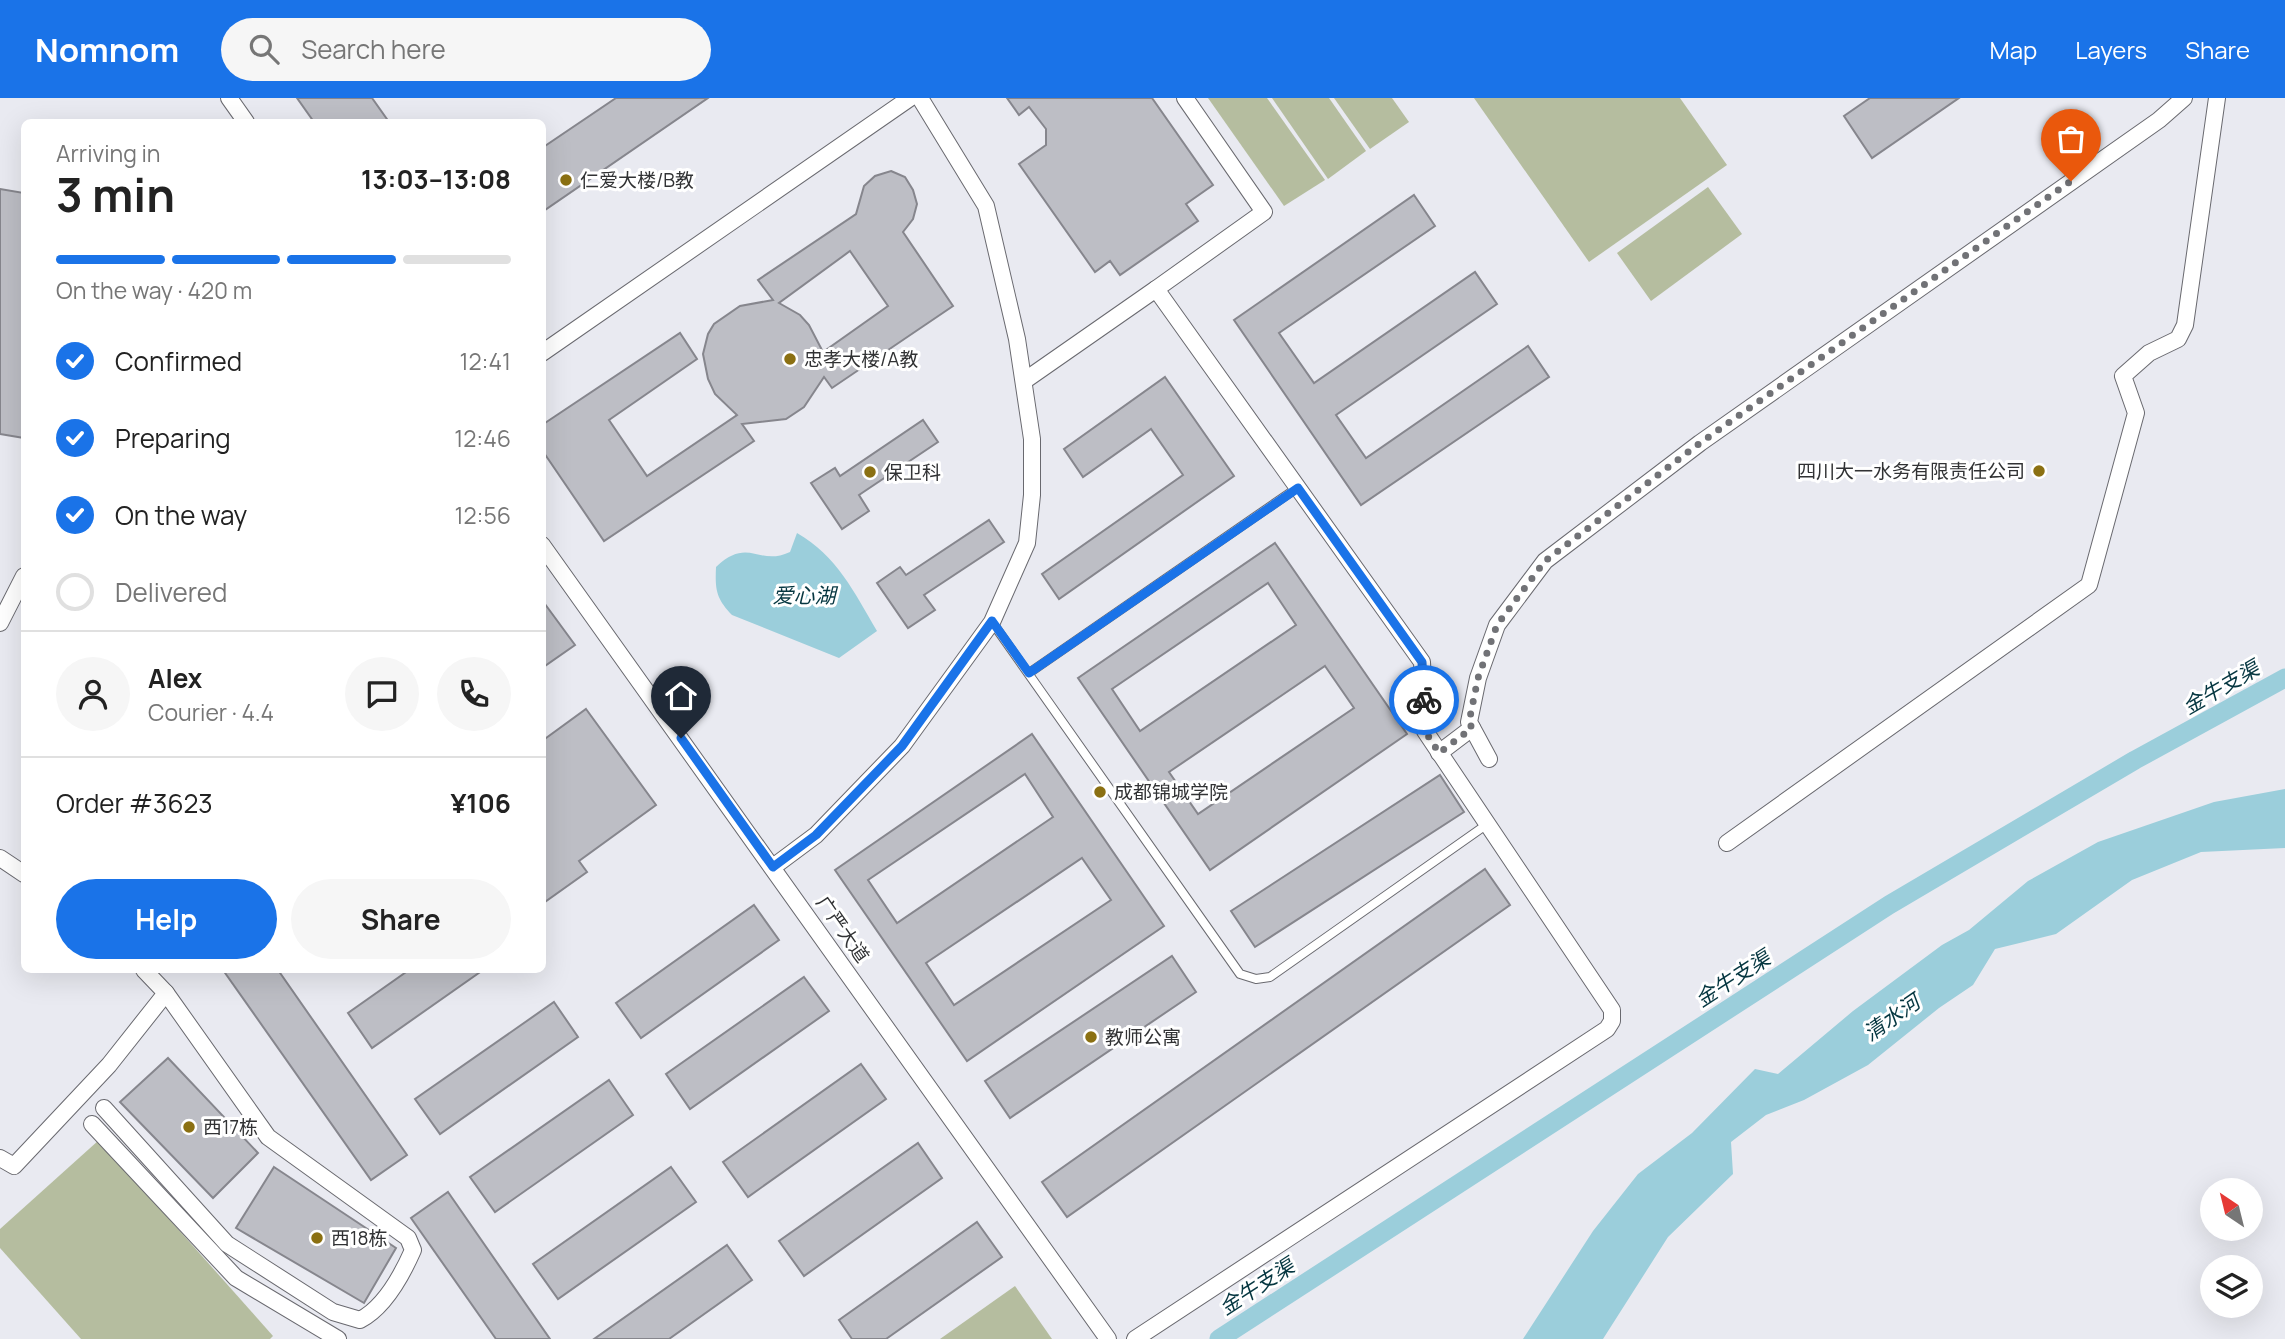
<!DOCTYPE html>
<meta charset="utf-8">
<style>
:root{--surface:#fff;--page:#f6f6f6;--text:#222;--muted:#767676;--line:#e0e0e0;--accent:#1a73e8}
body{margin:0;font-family:Manrope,"Noto Sans SC",sans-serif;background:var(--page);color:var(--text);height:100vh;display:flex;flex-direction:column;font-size:26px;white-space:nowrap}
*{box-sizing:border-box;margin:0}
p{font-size:23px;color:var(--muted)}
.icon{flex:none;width:38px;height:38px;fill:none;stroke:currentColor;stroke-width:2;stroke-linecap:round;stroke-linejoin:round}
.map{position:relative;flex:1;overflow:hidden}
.side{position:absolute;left:21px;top:21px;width:525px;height:854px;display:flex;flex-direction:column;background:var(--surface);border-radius:10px;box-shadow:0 7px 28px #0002}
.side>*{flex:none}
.needle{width:46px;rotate:325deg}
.fabs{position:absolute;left:2200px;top:1080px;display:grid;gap:14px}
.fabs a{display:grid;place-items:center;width:63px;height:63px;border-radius:50%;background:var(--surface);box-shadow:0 7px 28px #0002;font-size:35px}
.pin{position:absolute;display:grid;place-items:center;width:60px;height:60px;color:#fff;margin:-72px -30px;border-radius:50% 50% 50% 0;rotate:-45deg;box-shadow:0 0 7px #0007}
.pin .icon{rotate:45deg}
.courier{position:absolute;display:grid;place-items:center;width:70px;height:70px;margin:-35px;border:5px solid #1a73e8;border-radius:50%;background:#fff;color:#222;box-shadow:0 2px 9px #0007}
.summary em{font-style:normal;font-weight:700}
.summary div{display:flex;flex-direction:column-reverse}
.summary{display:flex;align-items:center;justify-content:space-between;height:119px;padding:0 35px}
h1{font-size:46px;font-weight:700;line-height:52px}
.bar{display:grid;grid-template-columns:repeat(4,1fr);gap:10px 7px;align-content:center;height:84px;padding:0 35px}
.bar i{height:9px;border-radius:5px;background:var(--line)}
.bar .active{background:var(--accent)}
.bar p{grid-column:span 4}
.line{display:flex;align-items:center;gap:18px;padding:0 35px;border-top:2px solid var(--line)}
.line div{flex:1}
.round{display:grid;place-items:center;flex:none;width:74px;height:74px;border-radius:37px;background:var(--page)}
ol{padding:0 35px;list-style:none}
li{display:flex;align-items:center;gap:21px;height:77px}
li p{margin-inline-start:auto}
li .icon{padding:7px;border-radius:50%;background:var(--accent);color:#fff;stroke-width:4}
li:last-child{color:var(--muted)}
li i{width:38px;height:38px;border:4px solid var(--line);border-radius:50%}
.primary-button{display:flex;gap:14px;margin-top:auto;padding:14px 35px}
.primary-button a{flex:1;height:80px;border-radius:42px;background:var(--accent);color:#fff;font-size:28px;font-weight:700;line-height:80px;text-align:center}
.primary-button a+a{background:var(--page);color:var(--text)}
header{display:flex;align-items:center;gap:42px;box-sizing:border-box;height:98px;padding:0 35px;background:var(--accent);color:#fff}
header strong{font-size:33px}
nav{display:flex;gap:38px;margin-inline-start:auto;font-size:24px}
.search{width:490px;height:63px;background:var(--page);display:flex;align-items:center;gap:18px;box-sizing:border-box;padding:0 24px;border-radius:38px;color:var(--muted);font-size:26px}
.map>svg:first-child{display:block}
</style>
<header>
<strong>Nomnom</strong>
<div class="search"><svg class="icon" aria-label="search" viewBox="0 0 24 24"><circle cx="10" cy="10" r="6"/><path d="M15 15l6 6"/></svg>Search here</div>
<nav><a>Map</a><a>Layers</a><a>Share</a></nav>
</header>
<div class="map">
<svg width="2285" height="1241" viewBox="0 0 2285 1241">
<rect width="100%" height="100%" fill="#e9eaf1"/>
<g fill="#b5bd9f">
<path d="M1208,0H1267L1325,82L1284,108Z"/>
<path d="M1272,0H1329L1366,53L1328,81Z"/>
<path d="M1334,0H1392L1409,24L1370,51Z"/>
<path d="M1474,0H1680L1727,67L1589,164Z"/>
<path d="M1708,89L1742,136L1651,203L1617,155Z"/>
<path d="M99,1042L273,1238L270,1241H81L0,1150V1131Z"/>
<path d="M1015,1188L1052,1241H940Z"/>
</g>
<g fill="#9bcedb">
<path d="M797,435C837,458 854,494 877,533L839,560L732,517C716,500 715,492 716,469C749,438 758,469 790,454Z"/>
<path d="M2285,691V750L2201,754L2132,782L2056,836L1995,851L1973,887L1939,910L1868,967L1804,1002L1766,1017L1731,1044L1733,1076L1668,1139L1603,1241H1523L1593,1133L1638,1076L1692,1035L1755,971L1778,976L1853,913L1942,847L1969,832L2028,783L2098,744L2214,704Z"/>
</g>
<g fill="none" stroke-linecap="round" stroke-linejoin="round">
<path stroke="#9bcedb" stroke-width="19" d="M1219,1241L1889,807L2135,662L2285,580"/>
</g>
<g fill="#bdbec5" stroke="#86868d" stroke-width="2" fill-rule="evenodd">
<path d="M297,0H372L389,24H314Z"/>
<path d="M616,0H708L542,114V50Z"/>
<path d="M1007,0H1152L1213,87L1186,106L1198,123L1120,177L1110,163L1095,174L1019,66L1046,47V31L1029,9L1019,17Z"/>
<path d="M1870,0H1959L1872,60L1844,18Z"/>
<path d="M891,73L905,79L913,92L917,106L913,121L903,134L953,208L832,290L824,279L804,309L786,321L742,326L754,343L604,443L542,352V327L680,235L697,261L609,322L647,378L737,317L715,296L708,281L703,256L708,236L714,226L740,208L773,202L758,182L856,116L864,88L875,78ZM850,153L888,208L823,254L809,227L800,217L779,205Z"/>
<path d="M0,91L24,95V340L0,336Z"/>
<path d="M1414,97L1435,128L1279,235L1314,285L1475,174L1497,206L1336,317L1366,360L1528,248L1549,279L1361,407L1234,222Z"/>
<path d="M1165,279L1234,378L1059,501L1042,476L1183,377L1151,331L1083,379L1064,351Z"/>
<path d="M923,322L938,344L859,397L869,413L842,431L811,385L835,370L840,378Z"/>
<path d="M989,422L1004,444L924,497L935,512L908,530L877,485L900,469L906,477Z"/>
<path d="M1275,445L1407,636L1210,772L1078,580ZM1268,485L1296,527L1140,633L1112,591ZM1325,568L1354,610L1198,716L1169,674Z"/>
<path d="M542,502L575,547L542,570Z"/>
<path d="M586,611L656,707L579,763L587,774L542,806V643Z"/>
<path d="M1032,636L1164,828L967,963L835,772ZM1025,676L1053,719L897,825L868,782ZM1082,760L1111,802L954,907L926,865Z"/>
<path d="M1440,677L1464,714L1255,849L1231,813Z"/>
<path d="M1485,771L1510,807L1067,1119L1042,1084Z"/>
<path d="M754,807L779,842L641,940L616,905Z"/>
<path d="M1172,858L1196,894L1010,1020L985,983Z"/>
<path d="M223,872H278L407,1057L371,1082Z"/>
<path d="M409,872H483L372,950L348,915Z"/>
<path d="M804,879L829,913L690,1011L666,976Z"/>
<path d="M554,904L578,939L440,1036L415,1001Z"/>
<path d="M168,960L258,1055L213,1100L120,1004Z"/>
<path d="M861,966L886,1001L748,1099L723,1064Z"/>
<path d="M609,982L633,1017L495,1114L470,1079Z"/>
<path d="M918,1045L942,1080L804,1178L779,1143Z"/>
<path d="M274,1069L396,1150L364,1205L236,1130Z"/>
<path d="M671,1069L696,1104L558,1201L533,1166Z"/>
<path d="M448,1094L550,1241H496L411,1120Z"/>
<path d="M977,1124L1002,1159L886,1241H852L839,1222Z"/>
<path d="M727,1147L752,1182L669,1241H594Z"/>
</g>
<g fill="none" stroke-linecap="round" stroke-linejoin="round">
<defs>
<g id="lane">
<path d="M992,524L1240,876L1256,881L1270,879L1486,727"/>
<path d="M1029,575L1297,390"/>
</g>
<g id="street">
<path d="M229,0L246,24"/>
<path d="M542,255L910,0"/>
<path d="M1024,283L1156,191"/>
<path d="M542,447L1108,1241"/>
<path d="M0,525L24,478"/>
<path d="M1439,655L1472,630"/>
<path d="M1489,661L1469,624L1478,580L1497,527L1545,463L1700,345L2159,22L2184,0"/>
<path d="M1727,745L2089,487L2136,315L2123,278L2149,255L2178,241L2185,227L2217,0"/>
<path d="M0,760L24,776"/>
<path d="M773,769L816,737L902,648L992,524L1027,445L1032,397V341L1017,241L986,108L920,0"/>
<path d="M104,1010L227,1146L333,1214L360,1222C385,1209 402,1177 413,1152L408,1140L268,1039L166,895"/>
<path d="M92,1026L236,1180L338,1241"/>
<path d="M0,1060L14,1068L109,967L166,895L144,872"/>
<path d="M1135,1241L1607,931L1612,923V912L1425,633L1422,564L1156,191L1264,114L1185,0"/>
</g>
</defs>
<use href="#lane" stroke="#69696f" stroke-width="10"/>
<use href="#street" stroke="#69696f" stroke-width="18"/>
<use href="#lane" stroke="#fff" stroke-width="8"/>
<use href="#street" stroke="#fff" stroke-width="16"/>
</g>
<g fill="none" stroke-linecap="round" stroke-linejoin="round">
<path stroke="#717276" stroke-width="7" stroke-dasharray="0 12.6" d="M1424,602L1425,633L1439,655L1472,630L1469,624L1478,580L1497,527L1545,463L1700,345L2071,83"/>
<path stroke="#1a73e8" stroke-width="9" d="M681,640L773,769L816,737L902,648L992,523L1029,575L1298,390L1422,564L1424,602"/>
</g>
<g fill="#8b7012" stroke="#fff" stroke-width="2.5">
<circle cx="566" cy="82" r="7"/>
<circle cx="790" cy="261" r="7"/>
<circle cx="2039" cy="373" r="7"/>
<circle cx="870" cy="374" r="7"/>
<circle cx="1100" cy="694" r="7"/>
<circle cx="1091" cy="939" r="7"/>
<circle cx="189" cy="1029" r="7"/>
<circle cx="317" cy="1140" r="7"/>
</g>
<g text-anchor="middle" stroke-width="6" stroke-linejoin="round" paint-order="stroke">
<g font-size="19" fill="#313234" stroke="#fff" text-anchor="start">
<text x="580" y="89">仁爱大楼/B教</text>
<text x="804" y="268">忠孝大楼/A教</text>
<text x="2025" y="380" text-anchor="end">四川大一水务有限责任公司</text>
<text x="884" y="381">保卫科</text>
<text x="1114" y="701">成都锦城学院</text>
<text x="1105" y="946">教师公寓</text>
<text x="203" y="1036">西17栋</text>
<text x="331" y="1147">西18栋</text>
</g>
<g font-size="19" fill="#313234" stroke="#fff">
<text transform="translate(843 831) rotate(55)" y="7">广严大道</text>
</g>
<g font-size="21" font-style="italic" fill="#053640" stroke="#fff">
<text x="804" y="505">爱心湖</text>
<text transform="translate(2221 590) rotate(-30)" y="7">金牛支渠</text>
<text transform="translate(1733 881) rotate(-33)" y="7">金牛支渠</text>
<text transform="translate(1892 920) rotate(-35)" y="7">清水河</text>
<text transform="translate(1257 1189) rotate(-33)" y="7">金牛支渠</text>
</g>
</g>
</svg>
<div class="fabs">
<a><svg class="needle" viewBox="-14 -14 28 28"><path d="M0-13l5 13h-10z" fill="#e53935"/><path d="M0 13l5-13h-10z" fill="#767676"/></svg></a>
<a><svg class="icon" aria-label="layers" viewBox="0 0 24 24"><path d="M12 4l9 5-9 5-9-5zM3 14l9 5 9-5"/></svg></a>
</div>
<div class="pin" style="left:2071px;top:83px;background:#ea580c"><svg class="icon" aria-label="bag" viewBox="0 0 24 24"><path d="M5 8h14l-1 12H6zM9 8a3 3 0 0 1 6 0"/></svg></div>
<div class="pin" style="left:681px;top:640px;background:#1f2937"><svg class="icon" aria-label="home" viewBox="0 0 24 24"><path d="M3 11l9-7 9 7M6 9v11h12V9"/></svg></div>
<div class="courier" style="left:1424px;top:602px"><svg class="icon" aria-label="bike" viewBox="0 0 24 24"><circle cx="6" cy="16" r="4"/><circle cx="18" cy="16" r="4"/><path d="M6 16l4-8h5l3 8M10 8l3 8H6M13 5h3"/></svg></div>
<section class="side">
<div class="summary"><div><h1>3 min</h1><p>Arriving in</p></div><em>13:03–13:08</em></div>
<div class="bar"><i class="active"></i><i class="active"></i><i class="active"></i><i></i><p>On the way · 420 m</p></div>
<ol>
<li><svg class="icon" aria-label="check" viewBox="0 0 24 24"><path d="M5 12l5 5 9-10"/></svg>Confirmed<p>12:41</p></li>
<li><svg class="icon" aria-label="check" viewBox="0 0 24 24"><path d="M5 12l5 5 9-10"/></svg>Preparing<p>12:46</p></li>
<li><svg class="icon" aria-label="check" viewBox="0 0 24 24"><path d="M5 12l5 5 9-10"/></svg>On the way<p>12:56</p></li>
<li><i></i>Delivered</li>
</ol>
<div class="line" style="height:126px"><a class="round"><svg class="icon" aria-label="person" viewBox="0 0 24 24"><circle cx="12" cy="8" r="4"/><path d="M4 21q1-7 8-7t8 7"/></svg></a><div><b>Alex</b><p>Courier · 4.4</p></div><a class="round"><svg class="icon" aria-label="chat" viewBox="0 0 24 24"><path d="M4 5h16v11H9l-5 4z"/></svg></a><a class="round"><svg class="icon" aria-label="phone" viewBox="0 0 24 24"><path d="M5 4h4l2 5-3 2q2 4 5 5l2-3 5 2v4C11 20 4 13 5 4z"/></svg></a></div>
<div class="line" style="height:91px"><div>Order #3623</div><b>¥106</b></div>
<div class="primary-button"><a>Help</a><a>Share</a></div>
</section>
</div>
